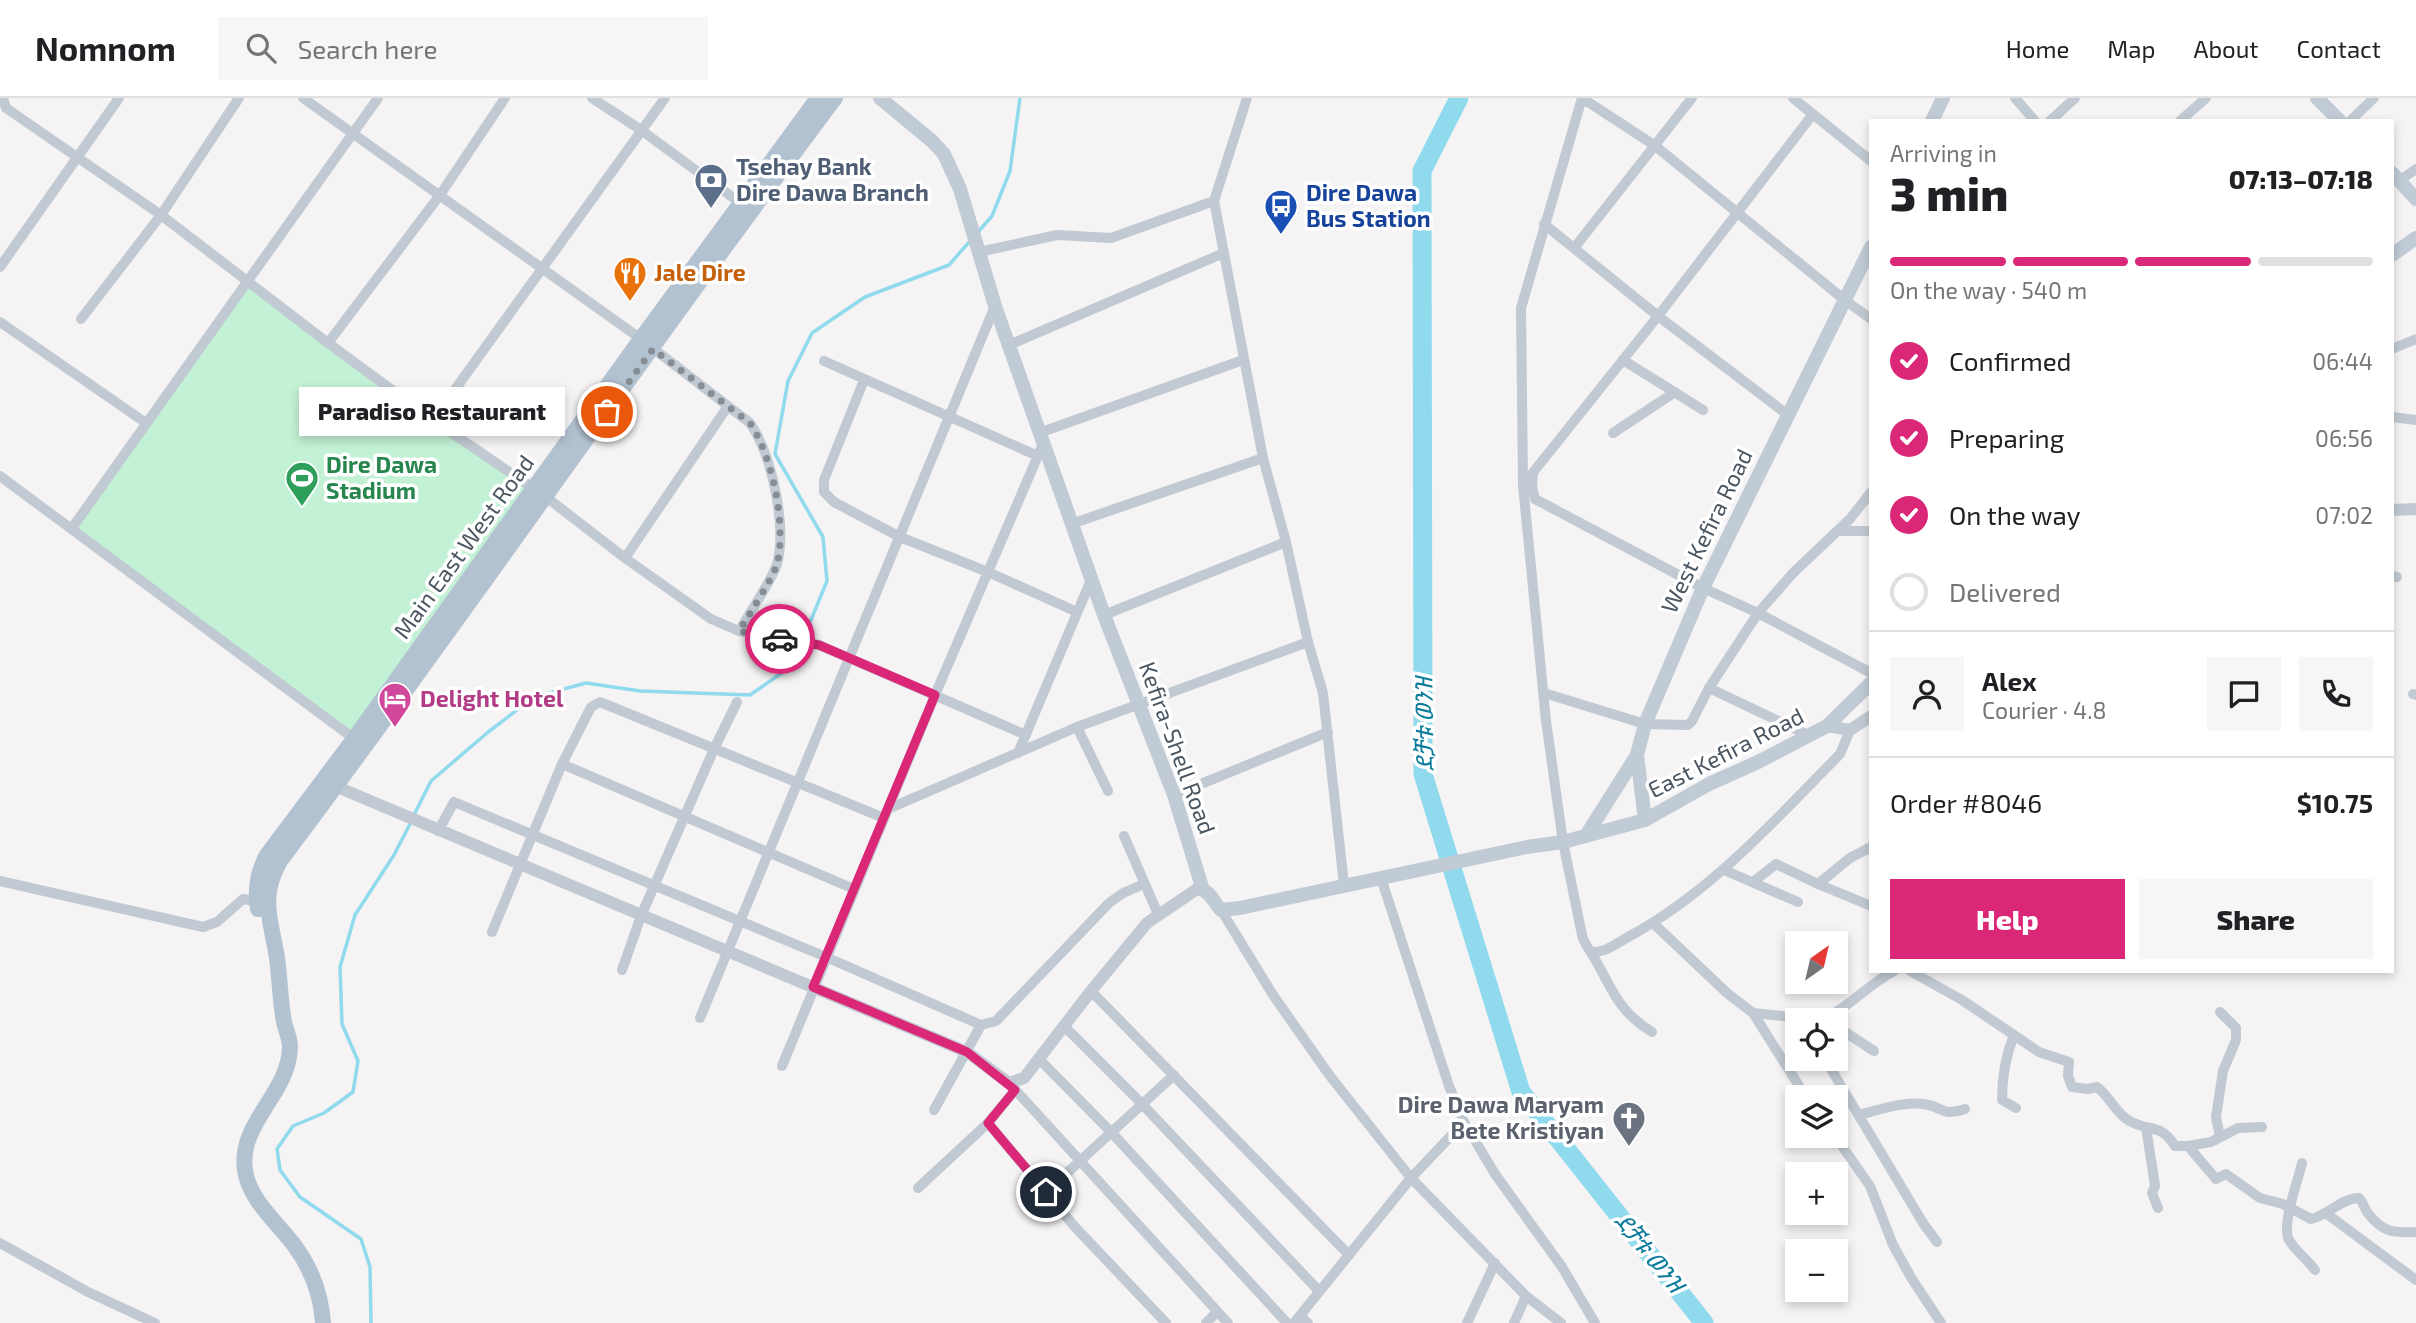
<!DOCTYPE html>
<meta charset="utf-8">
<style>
:root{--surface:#fff;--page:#f6f6f6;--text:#202124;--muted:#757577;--line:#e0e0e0;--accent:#db2777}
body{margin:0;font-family:"Exo 2","Noto Sans Ethiopic",sans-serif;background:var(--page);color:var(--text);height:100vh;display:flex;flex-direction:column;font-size:26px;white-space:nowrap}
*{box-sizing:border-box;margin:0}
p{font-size:23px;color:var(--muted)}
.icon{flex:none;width:38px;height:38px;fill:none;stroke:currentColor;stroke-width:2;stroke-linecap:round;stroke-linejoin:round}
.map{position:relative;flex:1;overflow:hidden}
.drawer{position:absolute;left:1869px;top:21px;width:525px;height:854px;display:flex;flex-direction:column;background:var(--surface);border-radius:0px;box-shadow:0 4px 10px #0003}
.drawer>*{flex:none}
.needle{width:46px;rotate:34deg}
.buttons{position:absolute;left:1785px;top:833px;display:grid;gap:14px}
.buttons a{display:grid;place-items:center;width:63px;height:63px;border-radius:0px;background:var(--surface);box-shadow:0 4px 10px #0003;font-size:35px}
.pin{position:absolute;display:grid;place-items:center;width:60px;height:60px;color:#fff;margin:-30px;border:4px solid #fff;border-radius:50%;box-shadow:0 2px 7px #0007}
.courier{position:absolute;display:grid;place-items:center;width:70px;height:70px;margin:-35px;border:5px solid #db2777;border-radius:50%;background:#fff;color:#222;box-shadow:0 2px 9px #0007}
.bubble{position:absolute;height:49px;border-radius:0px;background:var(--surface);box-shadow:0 4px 10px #0003;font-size:23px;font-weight:800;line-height:49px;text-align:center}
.headline em{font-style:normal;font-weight:800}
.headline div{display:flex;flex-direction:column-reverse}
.headline{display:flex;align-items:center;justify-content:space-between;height:119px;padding:0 21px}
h1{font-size:46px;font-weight:800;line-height:52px}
.bar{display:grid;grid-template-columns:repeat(4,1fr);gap:10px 7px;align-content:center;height:84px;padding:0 21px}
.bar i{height:9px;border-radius:5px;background:var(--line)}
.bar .current{background:var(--accent)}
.bar p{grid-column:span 4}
.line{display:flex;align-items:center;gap:18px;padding:0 21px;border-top:2px solid var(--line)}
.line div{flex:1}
.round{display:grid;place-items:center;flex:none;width:74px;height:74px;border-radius:0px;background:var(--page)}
ol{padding:0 21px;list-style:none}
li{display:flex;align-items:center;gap:21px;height:77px}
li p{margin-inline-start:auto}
li .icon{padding:7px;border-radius:50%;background:var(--accent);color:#fff;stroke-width:4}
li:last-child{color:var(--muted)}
li i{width:38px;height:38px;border:4px solid var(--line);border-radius:50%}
.button{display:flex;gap:14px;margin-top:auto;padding:14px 21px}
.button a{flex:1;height:80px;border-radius:0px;background:var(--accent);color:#fff;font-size:28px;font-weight:800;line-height:80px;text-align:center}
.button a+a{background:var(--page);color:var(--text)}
header{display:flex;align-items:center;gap:42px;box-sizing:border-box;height:98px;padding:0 35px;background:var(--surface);border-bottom:2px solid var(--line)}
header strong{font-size:33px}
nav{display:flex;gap:38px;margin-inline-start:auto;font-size:24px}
.search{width:490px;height:63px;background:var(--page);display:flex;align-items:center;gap:18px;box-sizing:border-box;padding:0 24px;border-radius:0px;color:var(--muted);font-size:26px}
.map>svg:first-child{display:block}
</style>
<header>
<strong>Nomnom</strong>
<div class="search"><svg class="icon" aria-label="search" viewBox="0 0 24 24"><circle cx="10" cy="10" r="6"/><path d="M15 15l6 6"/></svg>Search here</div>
<nav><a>Home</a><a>Map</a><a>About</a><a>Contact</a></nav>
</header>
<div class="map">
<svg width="2416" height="1225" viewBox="0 0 2416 1225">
<rect width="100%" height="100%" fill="#f5f3f3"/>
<path fill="#c3f1d5" d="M247,183L533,391L354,641L72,430Z"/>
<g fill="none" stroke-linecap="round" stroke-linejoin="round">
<g stroke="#90daee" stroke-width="3.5">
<path d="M978,134L992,118L1010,73L1020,0"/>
<path d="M414,717L431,683L487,635L534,599L586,585L640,593L750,597L792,568L827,483L823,439L775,356L788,283L812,235L865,199L949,167L970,143"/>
<path d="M371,1225L370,1169L361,1141L300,1099L280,1072L277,1051L293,1028L324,1015L353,994L358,963L342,926L340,869L355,817L394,757L411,724"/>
</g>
<path stroke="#90daee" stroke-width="19" d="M1459,0L1422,73L1423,676L1521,994L1704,1225"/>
<g stroke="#c1cad2" stroke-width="10">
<path d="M3,0L6,10L161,117L328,245L433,322L546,399L625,460L711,521L739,533L819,547L1026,637"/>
<path d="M303,0L641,241L750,325C772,357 787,428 777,466C772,482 749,516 739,533"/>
<path d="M592,0L641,32L743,107"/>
<path d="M1247,0L1214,103L1263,360L1286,444L1308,544L1323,595L1344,787"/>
<path d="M1582,0L1521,210L1523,387L1546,623L1563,744L1582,837C1584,846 1588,849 1592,856C1612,889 1616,912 1652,934"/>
<path d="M1582,0L1654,47L1846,203L1871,221"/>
<path d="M1793,0L1871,63"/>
<path d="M2015,0L2035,23"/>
<path d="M2050,23L2075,0"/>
<path d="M2180,23L2206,0"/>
<path d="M2350,23L2374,0"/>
<path d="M2399,83L2416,71"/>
<path d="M1544,126L1658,218L1788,317"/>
<path d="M1575,149L1692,0"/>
<path d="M979,154L1057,137L1111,140L1214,103"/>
<path d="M0,169L119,0"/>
<path d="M81,221L161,117L239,0"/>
<path d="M0,224L146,325"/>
<path d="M328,245L440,97L505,0"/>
<path d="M1009,247L1224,155"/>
<path d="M2392,251L2416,241"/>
<path d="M1623,262L1703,312"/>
<path d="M824,263L1038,358"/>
<path d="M864,282L824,382V394L834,404L900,439L988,474L1077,514"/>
<path d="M2392,319L2416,322"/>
<path d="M433,322L665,0"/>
<path d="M1039,335L1243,262"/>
<path d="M1613,335L1675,294"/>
<path d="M1533,376L1532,389L1535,401L1703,490L1758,515L1871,575"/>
<path d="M0,378L357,643"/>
<path d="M1523,387L1658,218L1813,16"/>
<path d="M1071,426L1263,360"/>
<path d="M72,430L378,0"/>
<path d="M1838,433H1871"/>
<path d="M625,460L728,308"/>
<path d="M2392,478L2397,479"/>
<path d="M1104,517L1286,444"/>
<path d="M1709,590L1810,638"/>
<path d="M1544,595L1645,626L1688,627L1692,623L1709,590L1758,515L1793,475L1850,421L1871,394"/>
<path d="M2413,596L2416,597"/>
<path d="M1077,629L1108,693"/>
<path d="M1018,655L1091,482"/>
<path d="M562,666L854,791"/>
<path d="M1174,697L1328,634"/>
<path d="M888,711L1077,629L1308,544"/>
<path d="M438,733L454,704L826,859L981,927L996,923L1109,805L1123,795L1144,786"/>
<path d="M1124,738L1158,816"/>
<path d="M1724,772L1798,804"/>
<path d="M1381,780L1449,988L1464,1024L1495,1076L1562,1169L1595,1225"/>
<path d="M0,783L203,829L217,824L243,801L261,804"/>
<path d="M1753,784L1776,766L1818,786L1871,808"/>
<path d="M1818,786L1850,760L1871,749"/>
<path d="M1221,812L1273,897L1330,978L1411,1080L1526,1198L1561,1225"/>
<path d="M1653,825L1727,895L1753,915L1821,922"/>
<path d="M492,834L562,666L591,609L600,604L884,720"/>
<path d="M1591,854C1606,855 1617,845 1630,838C1712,793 1775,722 1840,656L1850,632"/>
<path d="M622,872L641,818L714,651L737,604"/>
<path d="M1910,873L1962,902L2039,954L2069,964L2068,978L2072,989L2088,991L2097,989C2109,998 2116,1015 2128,1022C2149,1035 2160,1024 2175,1048H2188L2216,1081L2226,1076L2260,1100L2283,1106L2311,1121C2328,1117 2342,1100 2359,1100C2363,1104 2364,1109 2367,1114C2382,1134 2392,1135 2416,1134"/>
<path d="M1091,893L1349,1157"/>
<path d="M2220,914L2236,930V942L2223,973L2216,1019L2220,1039"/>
<path d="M1753,915L1806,999"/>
<path d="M700,920L995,208"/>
<path d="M1819,922C1847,912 1867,887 1894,873"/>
<path d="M1064,928L1142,1006L1319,1193"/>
<path d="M1836,928L1874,953"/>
<path d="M2014,937C2005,959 2002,978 2002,1002L2016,1010"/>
<path d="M1039,961L1112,1035L1287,1225"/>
<path d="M1825,961L1923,1125L1937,1144"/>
<path d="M782,968L935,597L1043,346"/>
<path d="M1009,985L1228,1225"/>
<path d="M934,1012L981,927"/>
<path d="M1859,1017C1879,1012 1902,1003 1924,1006C1945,1009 1940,1019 1965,1011"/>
<path d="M988,1025L1075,1129L1166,1225"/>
<path d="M2146,1029L2155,1088L2152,1095L2158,1110"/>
<path d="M1835,1038L1870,1088L1893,1147L1912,1181L1941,1225"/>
<path d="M2188,1048L2211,1044L2238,1030L2262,1029"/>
<path d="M2302,1065C2298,1083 2281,1127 2289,1142C2296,1154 2308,1162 2315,1172"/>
<path d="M918,1090L988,1025L1015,992"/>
<path d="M1046,1094L1174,977"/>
<path d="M2327,1116L2416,1182"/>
<path d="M0,1145L88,1194L155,1225"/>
<path d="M1300,1218L1308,1225"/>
<path d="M1206,1225L1217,1214"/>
<path d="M1294,1225L1411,1080L1464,1024"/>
<path d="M1467,1225L1495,1165"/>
<path d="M1514,1225L1526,1198"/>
</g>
<g stroke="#c1cad2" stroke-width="12">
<path d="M2392,412L2416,411"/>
<path d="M1827,628L1850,632L1871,618"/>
<path d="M330,686L967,954L1009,985L1024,980L1091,893L1147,825L1197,791L1203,792"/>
</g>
<g stroke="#c1cbd6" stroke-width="14">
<path d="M880,0L932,43L944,56L960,91L995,208L1104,517L1174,697L1203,792C1212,796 1214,805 1221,812L1240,810L1527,749L1563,744L1645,722L1709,686L1758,664L1827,628L1871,585"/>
<path d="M2317,0L2340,23"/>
<path d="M1932,23L1943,0"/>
<path d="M2392,75L2416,101"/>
<path d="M2392,157L2416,140"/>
<path d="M1637,657L1645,722"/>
<path d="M1587,736L1637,657L1645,626L1703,490L1871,149"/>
</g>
<g stroke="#b3c2d1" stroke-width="16">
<path d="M258,811C255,792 258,773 267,757L354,641L641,241L818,0"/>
<path d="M323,1225C321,1195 312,1171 294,1147C277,1124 249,1102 245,1072C238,1025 289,996 290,949C290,941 286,932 284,924C280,903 280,881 277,860C271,821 259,800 280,763C469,511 646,251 835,0"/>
</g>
</g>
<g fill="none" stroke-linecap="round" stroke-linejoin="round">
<path stroke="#868d94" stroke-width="7" stroke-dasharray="0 12.6" d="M607,314L653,251L750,325C772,357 787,428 777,466C772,482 749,516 739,533L780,541"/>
<path stroke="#db2777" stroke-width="9" d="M780,541L819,547L935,597L813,889L967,954L1015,992L988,1025L1046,1094"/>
</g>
<defs>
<symbol id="bank-pin" viewBox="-11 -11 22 30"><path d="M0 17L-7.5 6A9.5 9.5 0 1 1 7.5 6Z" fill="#5c6f8a" stroke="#fff"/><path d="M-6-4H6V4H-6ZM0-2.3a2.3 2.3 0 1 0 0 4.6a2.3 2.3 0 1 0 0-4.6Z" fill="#fff"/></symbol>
<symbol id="bus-pin" viewBox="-11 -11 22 30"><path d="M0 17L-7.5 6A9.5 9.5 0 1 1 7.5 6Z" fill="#1a4fb4" stroke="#fff"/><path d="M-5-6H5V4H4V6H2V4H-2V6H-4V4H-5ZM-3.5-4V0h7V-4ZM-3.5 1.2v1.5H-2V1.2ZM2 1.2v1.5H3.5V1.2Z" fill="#fff"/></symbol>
<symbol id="restaurant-pin" viewBox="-11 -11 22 30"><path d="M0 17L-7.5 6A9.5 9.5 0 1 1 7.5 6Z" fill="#e8710a" stroke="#fff"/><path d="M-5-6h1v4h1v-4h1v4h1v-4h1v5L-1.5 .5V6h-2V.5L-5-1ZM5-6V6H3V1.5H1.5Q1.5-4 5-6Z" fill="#fff"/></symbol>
<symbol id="stadium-pin" viewBox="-11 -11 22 30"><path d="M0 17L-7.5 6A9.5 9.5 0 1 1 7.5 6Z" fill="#2e9e5b" stroke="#fff"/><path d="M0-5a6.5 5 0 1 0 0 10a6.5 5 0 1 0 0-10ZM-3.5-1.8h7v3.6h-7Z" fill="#fff"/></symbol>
<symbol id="hotel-pin" viewBox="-11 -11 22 30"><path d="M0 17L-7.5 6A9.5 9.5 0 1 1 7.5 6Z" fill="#d1479c" stroke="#fff"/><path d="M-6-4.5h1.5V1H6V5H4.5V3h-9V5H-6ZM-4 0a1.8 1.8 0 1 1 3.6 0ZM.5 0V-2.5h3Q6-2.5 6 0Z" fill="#fff"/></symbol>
<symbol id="church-pin" viewBox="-11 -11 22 30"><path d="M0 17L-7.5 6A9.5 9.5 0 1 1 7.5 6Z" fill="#6b7280" stroke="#fff"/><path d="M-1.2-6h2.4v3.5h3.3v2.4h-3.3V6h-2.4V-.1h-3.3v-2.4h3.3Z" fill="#fff"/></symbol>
</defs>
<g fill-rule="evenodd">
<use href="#bank-pin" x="692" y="63" width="38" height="52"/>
<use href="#bus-pin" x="1262" y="89" width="38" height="52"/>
<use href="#restaurant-pin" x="611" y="156" width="38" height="52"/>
<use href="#stadium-pin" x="283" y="361" width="38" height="52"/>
<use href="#hotel-pin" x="376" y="582" width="38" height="52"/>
<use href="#church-pin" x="1610" y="1001" width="38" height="52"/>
</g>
<g text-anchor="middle" stroke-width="7" stroke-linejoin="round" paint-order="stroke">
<g font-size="23" font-weight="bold" fill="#4e5e75" stroke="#fff" text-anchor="start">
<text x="736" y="77">Tsehay Bank<tspan x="736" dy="26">Dire Dawa Branch</tspan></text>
</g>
<g font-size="23" font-weight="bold" fill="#164399" stroke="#fff" text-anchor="start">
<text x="1306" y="103">Dire Dawa<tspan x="1306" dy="26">Bus Station</tspan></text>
</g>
<g font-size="23" font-weight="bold" fill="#c56008" stroke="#fff" text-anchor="start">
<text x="654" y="183">Jale Dire</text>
</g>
<g font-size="23" font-weight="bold" fill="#27864d" stroke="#fff" text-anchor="start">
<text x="326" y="375">Dire Dawa<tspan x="326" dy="26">Stadium</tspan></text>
</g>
<g font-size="23" fill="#4a5661" stroke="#fff">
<text transform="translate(1707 433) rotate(-64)" y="8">West Kefira Road</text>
<text transform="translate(464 449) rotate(-54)" y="8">Main East West Road</text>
<text transform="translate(1177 650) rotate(70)" y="8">Kefira-Shell Road</text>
<text transform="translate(1726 655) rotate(-27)" y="8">East Kefira Road</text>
</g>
<g font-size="23" font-weight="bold" fill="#b23c85" stroke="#fff" text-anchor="start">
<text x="420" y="609">Delight Hotel</text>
</g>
<g font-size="23" font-weight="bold" fill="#5b616d" stroke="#fff" text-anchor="end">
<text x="1604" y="1015">Dire Dawa Maryam<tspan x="1604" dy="26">Bete Kristiyan</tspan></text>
</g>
<g font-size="24" font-style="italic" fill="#0c7c9b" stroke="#fff">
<text transform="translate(1425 626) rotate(-91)" y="8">ደቻቱ ወንዝ</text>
<text transform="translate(1649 1155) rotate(51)" y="8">ደቻቱ ወንዝ</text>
</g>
</g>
</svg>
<div class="buttons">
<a><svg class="needle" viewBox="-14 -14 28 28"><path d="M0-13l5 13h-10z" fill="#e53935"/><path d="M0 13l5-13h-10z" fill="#757577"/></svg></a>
<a><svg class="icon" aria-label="locate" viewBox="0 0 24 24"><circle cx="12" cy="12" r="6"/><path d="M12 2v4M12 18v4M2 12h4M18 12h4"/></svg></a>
<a><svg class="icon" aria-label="layers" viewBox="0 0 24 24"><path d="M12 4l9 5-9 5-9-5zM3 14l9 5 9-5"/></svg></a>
<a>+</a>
<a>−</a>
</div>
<div class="pin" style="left:607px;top:314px;background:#ea580c"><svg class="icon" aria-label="bag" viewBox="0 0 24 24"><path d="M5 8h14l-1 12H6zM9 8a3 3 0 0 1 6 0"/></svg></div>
<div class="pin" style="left:1046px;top:1094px;background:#1f2937"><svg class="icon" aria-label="home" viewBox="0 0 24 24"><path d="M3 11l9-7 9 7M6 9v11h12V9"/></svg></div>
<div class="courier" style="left:780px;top:541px"><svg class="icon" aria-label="car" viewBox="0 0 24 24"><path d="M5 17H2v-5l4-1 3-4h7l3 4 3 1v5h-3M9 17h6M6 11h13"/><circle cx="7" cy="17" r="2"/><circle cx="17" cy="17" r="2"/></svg></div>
<div class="bubble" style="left:299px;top:289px;width:266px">Paradiso Restaurant</div>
<section class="drawer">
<div class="headline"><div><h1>3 min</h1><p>Arriving in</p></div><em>07:13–07:18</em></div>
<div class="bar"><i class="current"></i><i class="current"></i><i class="current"></i><i></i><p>On the way · 540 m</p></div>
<ol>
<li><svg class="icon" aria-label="check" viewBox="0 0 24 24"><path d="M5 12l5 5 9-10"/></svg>Confirmed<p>06:44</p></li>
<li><svg class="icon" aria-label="check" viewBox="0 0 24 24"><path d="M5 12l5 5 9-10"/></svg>Preparing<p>06:56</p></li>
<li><svg class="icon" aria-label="check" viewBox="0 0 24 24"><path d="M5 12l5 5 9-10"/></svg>On the way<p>07:02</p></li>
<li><i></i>Delivered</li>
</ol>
<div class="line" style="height:126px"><a class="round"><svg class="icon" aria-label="person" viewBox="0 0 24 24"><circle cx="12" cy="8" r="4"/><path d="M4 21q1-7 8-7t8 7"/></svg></a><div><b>Alex</b><p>Courier · 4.8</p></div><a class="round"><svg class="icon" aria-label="chat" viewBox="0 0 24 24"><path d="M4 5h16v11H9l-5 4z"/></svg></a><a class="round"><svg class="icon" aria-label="phone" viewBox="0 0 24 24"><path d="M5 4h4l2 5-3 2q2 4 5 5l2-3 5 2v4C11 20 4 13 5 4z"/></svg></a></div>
<div class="line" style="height:91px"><div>Order #8046</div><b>$10.75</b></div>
<div class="button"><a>Help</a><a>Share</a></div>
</section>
</div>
